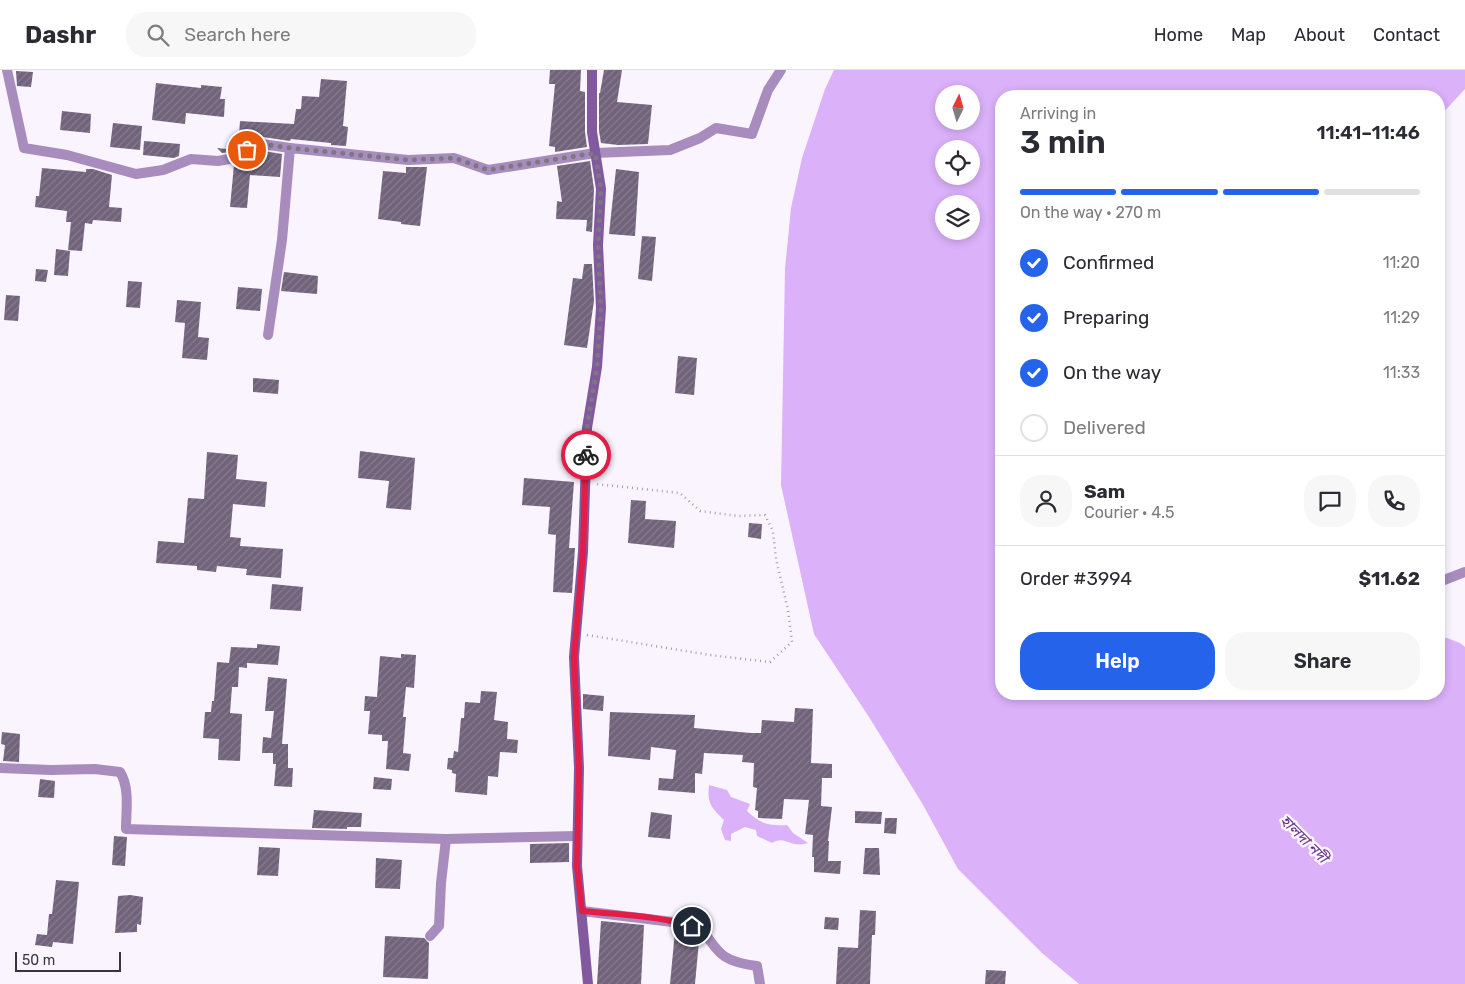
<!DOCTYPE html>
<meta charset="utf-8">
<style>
:root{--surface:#fff;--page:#f7f7f7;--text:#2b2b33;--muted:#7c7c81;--line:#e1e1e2;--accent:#2563eb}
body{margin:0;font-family:Rubik,"Noto Sans Bengali",sans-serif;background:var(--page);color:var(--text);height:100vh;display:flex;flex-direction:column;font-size:19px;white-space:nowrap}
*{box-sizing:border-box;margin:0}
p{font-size:16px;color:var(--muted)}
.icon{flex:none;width:28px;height:28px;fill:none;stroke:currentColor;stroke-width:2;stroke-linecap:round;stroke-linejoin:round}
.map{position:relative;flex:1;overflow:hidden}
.drawer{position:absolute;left:995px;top:20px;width:450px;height:610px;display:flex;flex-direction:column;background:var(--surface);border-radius:20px;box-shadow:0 2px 8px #0003}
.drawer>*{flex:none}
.needle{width:32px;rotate:5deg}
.buttons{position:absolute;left:935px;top:15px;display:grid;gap:10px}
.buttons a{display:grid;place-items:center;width:45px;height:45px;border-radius:50%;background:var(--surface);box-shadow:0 2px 8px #0003;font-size:25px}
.scale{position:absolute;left:15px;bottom:12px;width:106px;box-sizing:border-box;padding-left:5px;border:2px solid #39333e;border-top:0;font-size:14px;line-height:18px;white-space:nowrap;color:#39333e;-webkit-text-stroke:4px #faf4ff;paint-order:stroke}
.pin{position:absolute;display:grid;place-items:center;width:42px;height:42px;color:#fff;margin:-21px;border:2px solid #fff;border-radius:50%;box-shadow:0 1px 5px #0007}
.courier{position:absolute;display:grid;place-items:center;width:50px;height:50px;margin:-25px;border:4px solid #e11d48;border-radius:50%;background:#fff;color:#222;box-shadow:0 1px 6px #0007}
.summary em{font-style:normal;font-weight:600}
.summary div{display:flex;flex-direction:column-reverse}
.summary{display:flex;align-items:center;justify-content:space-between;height:85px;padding:0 25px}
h1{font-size:32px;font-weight:600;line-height:38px}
.bar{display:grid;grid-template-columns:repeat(4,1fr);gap:8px 5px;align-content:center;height:60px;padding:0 25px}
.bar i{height:6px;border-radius:4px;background:var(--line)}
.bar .active{background:var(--accent)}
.bar p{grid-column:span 4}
.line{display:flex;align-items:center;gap:12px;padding:0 25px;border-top:1px solid var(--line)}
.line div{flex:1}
.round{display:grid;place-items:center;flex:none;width:52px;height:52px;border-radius:20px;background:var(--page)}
ol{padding:0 25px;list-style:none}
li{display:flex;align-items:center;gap:15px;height:55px}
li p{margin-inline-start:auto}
li .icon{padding:5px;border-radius:50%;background:var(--accent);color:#fff;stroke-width:4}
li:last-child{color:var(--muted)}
li i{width:28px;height:28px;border:2px solid var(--line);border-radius:50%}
.action{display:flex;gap:10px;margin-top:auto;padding:10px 25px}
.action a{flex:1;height:58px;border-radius:20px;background:var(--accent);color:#fff;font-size:20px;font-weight:600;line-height:58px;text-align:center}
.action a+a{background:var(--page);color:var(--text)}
header{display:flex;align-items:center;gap:30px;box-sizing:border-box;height:70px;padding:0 25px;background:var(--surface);border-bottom:1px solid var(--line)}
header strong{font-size:24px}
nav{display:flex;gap:28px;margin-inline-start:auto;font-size:18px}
.search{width:350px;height:45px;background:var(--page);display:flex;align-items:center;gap:12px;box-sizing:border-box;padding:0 18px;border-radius:20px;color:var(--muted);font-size:19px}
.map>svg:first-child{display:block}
</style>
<header>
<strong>Dashr</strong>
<div class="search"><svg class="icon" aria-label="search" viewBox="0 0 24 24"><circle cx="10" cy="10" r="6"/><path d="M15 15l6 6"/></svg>Search here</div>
<nav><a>Home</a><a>Map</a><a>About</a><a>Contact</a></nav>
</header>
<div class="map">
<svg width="1465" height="914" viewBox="0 0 1465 914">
<defs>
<pattern id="building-hatch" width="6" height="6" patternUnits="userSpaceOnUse" patternTransform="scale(1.25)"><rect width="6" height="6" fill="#71637b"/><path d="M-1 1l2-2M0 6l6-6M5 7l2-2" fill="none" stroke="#867b8e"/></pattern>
</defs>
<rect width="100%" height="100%" fill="#faf4ff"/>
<g fill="#dbb1fa" fill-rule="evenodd">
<path d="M834,0H1465V19L1439,47V26H1001V624H1439V565L1460,573L1465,577V914H1079L1042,883L958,799L922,733L869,647L814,564L781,415L785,199L791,138L802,88L825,19ZM944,24H971V51H944ZM944,79H971V106H944ZM944,134H971V161H944Z"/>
<path d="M709,715L727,720L731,727L750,734L747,741C761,754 768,756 787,755L793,763L808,773C804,774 799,775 795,774C786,772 781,767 772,773L757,766L756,760L745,757L731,764V771L725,770L721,759L724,750C711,737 707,734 709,715Z"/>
</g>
<g fill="url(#building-hatch)">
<path d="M550,0H581L580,21L585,22V62L587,77L555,82V77L549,76L555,14H549Z"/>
<path d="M604,0H622L617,32L652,35L648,74L618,75L601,73L599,61V23H600Z"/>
<path d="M16,1L33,2L31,17L17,16Z"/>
<path d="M321,9L347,11L343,56L348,57L346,76L331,75V73L291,69L290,71L256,66L250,68L237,81L222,83L217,78L238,80L240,51L294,54L296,39H301L302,26L319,27Z"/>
<path d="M156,13L201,18V15L222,17L220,29H225L224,47L186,43L185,54L152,50Z"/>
<path d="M62,41L91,44L90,63L60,60Z"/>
<path d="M113,53L142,56L140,80L110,77Z"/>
<path d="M144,71L180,74L179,86L174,88L143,85Z"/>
<path d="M257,80L282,84L280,107L250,105L247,138L230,137L234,95L244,92Z"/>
<path d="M590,91L594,119L592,162L586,161L587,150L556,149L557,131L562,132L557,96Z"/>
<path d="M406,97H427L420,156L401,154V152L378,149L383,101L406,103Z"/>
<path d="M42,98L86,102V99H93L112,105L109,137L122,138L121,152L93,150L92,154L85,153L82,181L68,180L71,152H66L67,141L35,137L36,126H39Z"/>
<path d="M616,99L639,102L635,166L609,164Z"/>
<path d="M642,166L656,167L652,211L638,209Z"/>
<path d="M56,179L70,181L68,206L54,205Z"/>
<path d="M584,194H592L594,231L587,278L564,275L573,208L582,209Z"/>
<path d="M36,199L48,200L46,212L35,211Z"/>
<path d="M284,202L318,206L317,224L281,221Z"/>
<path d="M128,211L142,212L140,238L126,237Z"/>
<path d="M238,217L262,219L260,241L236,239Z"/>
<path d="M6,225L20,226L18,251L4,250Z"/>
<path d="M177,230L201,232L198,267L209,268L207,290L182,288L185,253L175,252Z"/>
<path d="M678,286L697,288L694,325L675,323Z"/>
<path d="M253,308L279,310L278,324L253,322Z"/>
<path d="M360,381L415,388L411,440L386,438L389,411L358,408Z"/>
<path d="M207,382L238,385L236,409L267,412L265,437L233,434L230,467L241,468L240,476L283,479L281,508L246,505L247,499L217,496L216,502L197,500V496L156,493L158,471L184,473L188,428L204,429Z"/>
<path d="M524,408L574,412L569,478H575L572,523L553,522L556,465L548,464L550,437L522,435Z"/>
<path d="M631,430L646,431L645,449L676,451L674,478L628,473Z"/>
<path d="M749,453L762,454L761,469L748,467Z"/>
<path d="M272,514L303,517L301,541L270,539Z"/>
<path d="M257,574L280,576L278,595L247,593V598L239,597L238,617H232L230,643L242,644L240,691L218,690L219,669L203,668L205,642H211L212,631H214L217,592L229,593L231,577L257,578Z"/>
<path d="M401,584L416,585L414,618L406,617L403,647H406L403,683L411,684L409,701L386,699L388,671H382V665L368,664L370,641H364L365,626L377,627L380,586L401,588Z"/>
<path d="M268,607L287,609L282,674H288V698H293L292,717L274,716L276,694H273V683H262L263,667L271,668L274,641H265Z"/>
<path d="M481,621L497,622L494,650L508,652L507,669L518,670L517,683L500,682L498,707L488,706L487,725L455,722L456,704L452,703V700L447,699L448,688H453L454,681L458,682L461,648H464L465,632L480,633Z"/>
<path d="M583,624L604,626L603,641L583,639Z"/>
<path d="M795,638L813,639L811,693L832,694V708H822L821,736L832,737L828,771H829L828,791H841L840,804L814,802V787H812L813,765L805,764L809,730L784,729L782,749L758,748V741L755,740L757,718L753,717L754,693L742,692L743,685L704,683L702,704L695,703V723L658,720L659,708L673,709L676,680L651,677L650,690L608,686L610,642L695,645L694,658L751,663H761L762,650L794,652Z"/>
<path d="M2,662L20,664L19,692L3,691L5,675L1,674Z"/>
<path d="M374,707L392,709L391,720L373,719Z"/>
<path d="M40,709L55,711L54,728L38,727Z"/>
<path d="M314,740L362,743L361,757H347V759L312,758Z"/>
<path d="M855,741L882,742L881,754L855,753Z"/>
<path d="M651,742L672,745L670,769L648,767Z"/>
<path d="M885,748H897L896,764L884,763Z"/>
<path d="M114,766L127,767L125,796L112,795Z"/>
<path d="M569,773V792L530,793V774Z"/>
<path d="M259,777L280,778L278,806L257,805Z"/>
<path d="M865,778H879L880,805L863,804Z"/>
<path d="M376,788L402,790L400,819L375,818Z"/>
<path d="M56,810L79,812L73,874L53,872L52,877L35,875L37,864L47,865L49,844H52Z"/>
<path d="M130,825L143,827L141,855L137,854V862L115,863L118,826Z"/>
<path d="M860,840L876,841L875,865H872L870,914H836L838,877L858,878Z"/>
<path d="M825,847L839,848L838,860L824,859Z"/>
<path d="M601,851L644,855L641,914H597Z"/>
<path d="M675,861L693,864V871H699L695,914H670Z"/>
<path d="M385,866L424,868L429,873L428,909L383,907Z"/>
<path d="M986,900L1006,901L1005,914H985Z"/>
</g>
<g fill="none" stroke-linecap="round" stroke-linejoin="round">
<path stroke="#a49ea9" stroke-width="2.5" stroke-dasharray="1 4" stroke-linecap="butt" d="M587,565L710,585L770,592L792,572L788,540L776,489L773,461L765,445L738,446L700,441L680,423L596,414"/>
<g stroke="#a88cbd" stroke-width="10">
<path d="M7,0L24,78L67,85L136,104L163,100L191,89L218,91L240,87L255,73L290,78"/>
<path d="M268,265L282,170L290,78L408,90L454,88L488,100L595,83L670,80L700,68L716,58L752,64L768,20L781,0"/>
<path d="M1439,512L1465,502"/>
<path d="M0,698L51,700L95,699L120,702C130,718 126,740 126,759L446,769L577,766"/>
<path d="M582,841L681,853L703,860C719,886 726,892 757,896L760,914"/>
<path d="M430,866L439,856L441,813L446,769"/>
</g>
<path stroke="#82589e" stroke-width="10" d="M588,914L577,796L579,698L574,587L583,482L587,358L597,297L601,238L598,175L601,119L592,62V0"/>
</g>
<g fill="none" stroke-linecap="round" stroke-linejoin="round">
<path stroke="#7d7782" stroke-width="5" stroke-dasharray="0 9" d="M247,80L255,73L290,78L408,90L454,88L488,100L595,83L601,119L598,175L601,238L597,297L587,358L586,385"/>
<path stroke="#e11d48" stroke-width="6" d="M586,385L583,482L574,587L579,698L577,796L582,841C618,844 657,846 692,856"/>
</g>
<g text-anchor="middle" stroke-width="5" stroke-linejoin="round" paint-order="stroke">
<g font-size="15" font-style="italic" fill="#632f83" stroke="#faf4ff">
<text transform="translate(1304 769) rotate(45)" y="5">হালদা নদী</text>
</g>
</g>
</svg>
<div class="buttons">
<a><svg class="needle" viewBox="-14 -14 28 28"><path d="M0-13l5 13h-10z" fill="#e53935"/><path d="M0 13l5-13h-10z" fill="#7c7c81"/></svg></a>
<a><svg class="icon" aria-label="locate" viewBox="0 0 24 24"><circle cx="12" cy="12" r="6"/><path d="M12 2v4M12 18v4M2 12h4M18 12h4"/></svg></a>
<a><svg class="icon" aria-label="layers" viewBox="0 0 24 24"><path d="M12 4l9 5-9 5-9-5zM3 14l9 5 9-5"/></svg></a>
</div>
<div class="scale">50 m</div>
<div class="pin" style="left:247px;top:80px;background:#ea580c"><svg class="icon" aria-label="bag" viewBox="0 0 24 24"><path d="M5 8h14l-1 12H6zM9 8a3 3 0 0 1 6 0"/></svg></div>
<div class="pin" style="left:692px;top:856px;background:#1f2937"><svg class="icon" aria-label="home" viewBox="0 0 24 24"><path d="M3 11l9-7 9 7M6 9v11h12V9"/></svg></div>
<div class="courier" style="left:586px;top:385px"><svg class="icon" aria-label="bike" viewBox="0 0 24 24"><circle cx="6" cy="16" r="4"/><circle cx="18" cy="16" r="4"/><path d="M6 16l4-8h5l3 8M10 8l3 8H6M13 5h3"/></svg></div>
<section class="drawer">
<div class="summary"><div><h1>3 min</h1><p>Arriving in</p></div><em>11:41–11:46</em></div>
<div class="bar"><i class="active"></i><i class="active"></i><i class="active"></i><i></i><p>On the way · 270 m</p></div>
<ol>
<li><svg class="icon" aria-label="check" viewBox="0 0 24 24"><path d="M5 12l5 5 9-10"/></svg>Confirmed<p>11:20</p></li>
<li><svg class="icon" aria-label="check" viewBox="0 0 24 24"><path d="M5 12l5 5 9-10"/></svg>Preparing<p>11:29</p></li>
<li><svg class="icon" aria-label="check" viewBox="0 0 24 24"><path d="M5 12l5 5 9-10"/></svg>On the way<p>11:33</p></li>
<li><i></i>Delivered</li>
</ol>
<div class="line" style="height:90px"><a class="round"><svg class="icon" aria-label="person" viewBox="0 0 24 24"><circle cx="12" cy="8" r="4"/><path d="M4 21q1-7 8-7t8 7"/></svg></a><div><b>Sam</b><p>Courier · 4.5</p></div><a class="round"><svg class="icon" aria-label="chat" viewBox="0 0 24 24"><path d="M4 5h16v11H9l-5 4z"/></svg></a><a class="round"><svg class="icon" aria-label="phone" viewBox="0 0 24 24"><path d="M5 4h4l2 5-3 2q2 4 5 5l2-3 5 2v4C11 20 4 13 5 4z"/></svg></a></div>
<div class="line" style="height:65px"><div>Order #3994</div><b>$11.62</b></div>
<div class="action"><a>Help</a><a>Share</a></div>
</section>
</div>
